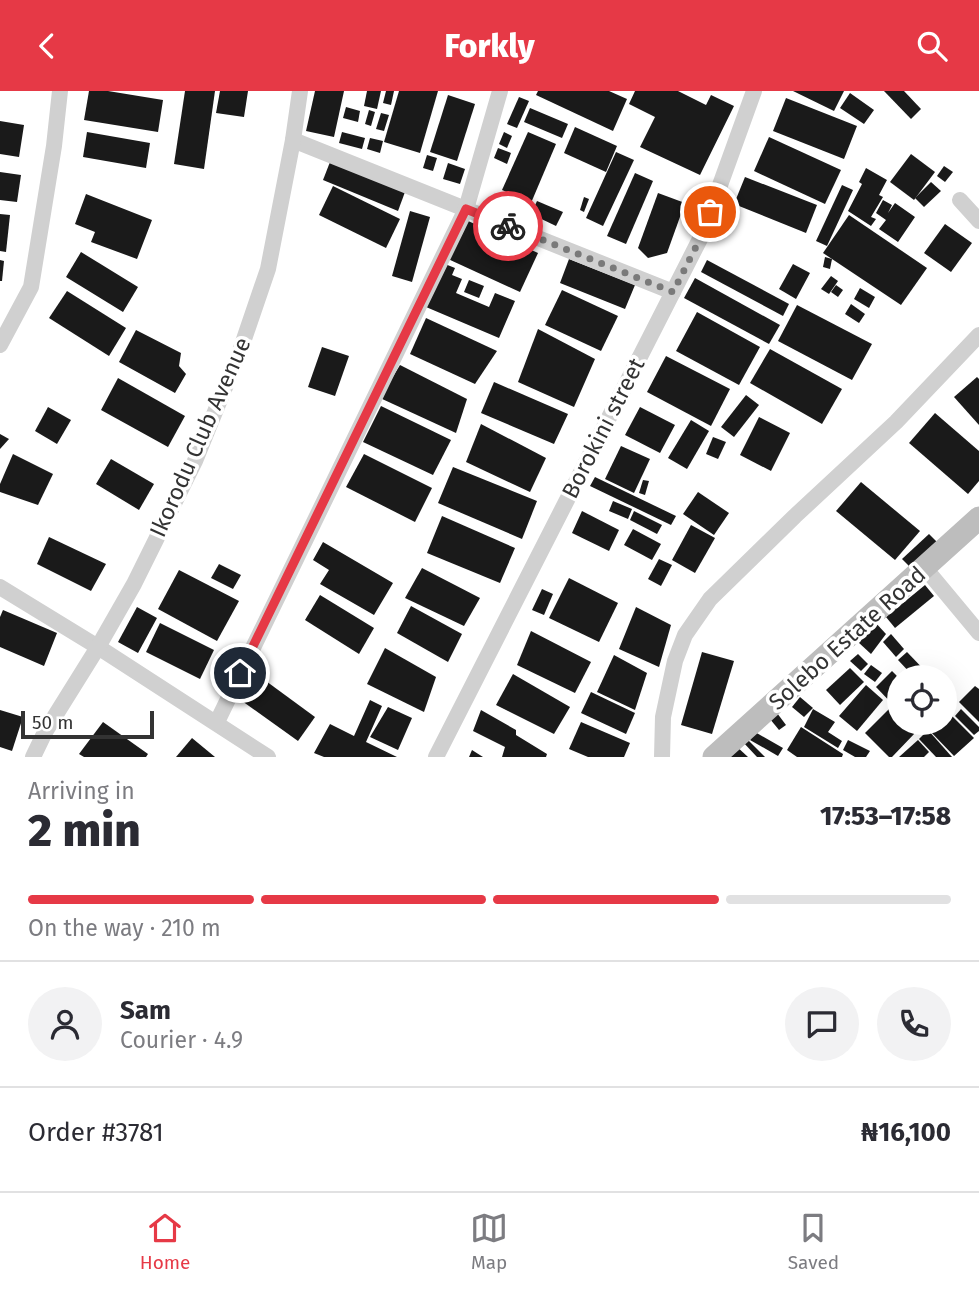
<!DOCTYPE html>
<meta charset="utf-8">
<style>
:root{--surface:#fff;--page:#f2f2f3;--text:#2b2b33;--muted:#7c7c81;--line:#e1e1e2;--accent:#e63946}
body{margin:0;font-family:"Fira Sans",sans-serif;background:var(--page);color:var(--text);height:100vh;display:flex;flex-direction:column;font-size:26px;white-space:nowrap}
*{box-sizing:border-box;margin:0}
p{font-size:23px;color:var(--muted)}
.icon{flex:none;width:38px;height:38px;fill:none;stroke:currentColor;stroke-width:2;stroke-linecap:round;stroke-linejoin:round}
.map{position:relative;height:666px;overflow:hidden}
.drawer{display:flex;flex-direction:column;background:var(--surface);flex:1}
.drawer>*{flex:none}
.fabs{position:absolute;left:887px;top:574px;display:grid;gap:14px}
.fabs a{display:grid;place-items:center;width:70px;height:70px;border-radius:50%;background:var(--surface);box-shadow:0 7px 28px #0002;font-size:35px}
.scale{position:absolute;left:21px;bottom:18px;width:133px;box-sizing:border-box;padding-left:7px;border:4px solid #333;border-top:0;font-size:19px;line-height:24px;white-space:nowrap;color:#333;-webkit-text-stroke:5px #fff;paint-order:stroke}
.pin{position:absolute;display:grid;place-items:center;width:60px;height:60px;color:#fff;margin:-30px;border:4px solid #fff;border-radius:50%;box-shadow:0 2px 7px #0007}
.courier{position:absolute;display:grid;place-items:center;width:70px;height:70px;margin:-35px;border:5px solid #e63946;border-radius:50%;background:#fff;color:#222;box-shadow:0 2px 9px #0007}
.summary em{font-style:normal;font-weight:800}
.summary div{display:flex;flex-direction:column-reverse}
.summary{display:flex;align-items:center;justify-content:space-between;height:119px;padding:0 28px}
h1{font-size:46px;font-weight:800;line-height:52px}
.bar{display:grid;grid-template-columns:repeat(4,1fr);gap:10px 7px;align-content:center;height:84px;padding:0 28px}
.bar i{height:9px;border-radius:5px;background:var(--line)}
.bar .current{background:var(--accent)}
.bar p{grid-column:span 4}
.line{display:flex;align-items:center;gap:18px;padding:0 28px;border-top:2px solid var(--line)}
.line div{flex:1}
.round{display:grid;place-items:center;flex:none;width:74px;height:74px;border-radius:37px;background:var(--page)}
header{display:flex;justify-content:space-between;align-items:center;height:91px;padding:0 28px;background:var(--accent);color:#fff;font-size:32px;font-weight:800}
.tabs{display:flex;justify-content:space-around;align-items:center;height:98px;border-top:2px solid var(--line);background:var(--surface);font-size:19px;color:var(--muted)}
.tabs a{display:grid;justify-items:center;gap:4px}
.tabs .current{color:var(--accent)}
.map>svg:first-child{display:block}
</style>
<header><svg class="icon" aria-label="back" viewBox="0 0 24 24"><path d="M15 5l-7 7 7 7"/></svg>Forkly<svg class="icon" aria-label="search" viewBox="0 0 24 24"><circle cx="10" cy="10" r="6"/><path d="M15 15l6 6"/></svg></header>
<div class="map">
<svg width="979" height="666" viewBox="0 0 979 666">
<rect width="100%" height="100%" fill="#fff"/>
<g fill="#1a1a1a">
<path d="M89,0H108L163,9L158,41L84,29Z"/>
<path d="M185,0H215L204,78L174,73Z"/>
<path d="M220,0H248L244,26L216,22Z"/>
<path d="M315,0H344L334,46L306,40Z"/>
<path d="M367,0H381L377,18L364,15Z"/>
<path d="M386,0H394L391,14L383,12Z"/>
<path d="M399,0H438L420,62L384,51Z"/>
<path d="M538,0H609L627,8L613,40L536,4Z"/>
<path d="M635,0H678L706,14L711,4L734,15L700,84L640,56L655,26L629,13Z"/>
<path d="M793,0H844L834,20Z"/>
<path d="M884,0H904L921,18L911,28Z"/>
<path d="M850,2L874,19L864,33L840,17Z"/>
<path d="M448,4L475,13L457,70L430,61Z"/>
<path d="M519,6L529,10L517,37L507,33Z"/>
<path d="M786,7L857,35L844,68L773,40Z"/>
<path d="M346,16L360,20L358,31L343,27Z"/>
<path d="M530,17L568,33L562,47L524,31Z"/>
<path d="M369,19L375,21L371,35L365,33Z"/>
<path d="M381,22L389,24L384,40L376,38Z"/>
<path d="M0,30L24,34L19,66L0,63Z"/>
<path d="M575,36L617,55L606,81L564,62Z"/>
<path d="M87,41L150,52L146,77L83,66Z"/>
<path d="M342,41L365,47L362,58L339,52Z"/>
<path d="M504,41L512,45L507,57L499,53Z"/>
<path d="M528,41L556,53L531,112L502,99Z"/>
<path d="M769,46L841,79L825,113L754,80Z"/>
<path d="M370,47L383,50L380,62L367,58Z"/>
<path d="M498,57L511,62L507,73L494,67Z"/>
<path d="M616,61L634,69L603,135L586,127Z"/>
<path d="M911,63L935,81L914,109L890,91Z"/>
<path d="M427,64L437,67L433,80L423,77Z"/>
<path d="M330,71L405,101L398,120L323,89Z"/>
<path d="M448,72L465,78L460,93L443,88Z"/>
<path d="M944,75L953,81L945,91L937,85Z"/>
<path d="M866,77L887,89L879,104L883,106L871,126L876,128L871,135L848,120L862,93L859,91Z"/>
<path d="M0,81L21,84L17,111L0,109Z"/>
<path d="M635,82L653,90L626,153L607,145Z"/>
<path d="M745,86L817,114L806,142L734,113Z"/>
<path d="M931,91L941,100L924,116L915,107Z"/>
<path d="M842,94L853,99L827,155L816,150Z"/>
<path d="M333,95L400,128L386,157L319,124Z"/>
<path d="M658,102L685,112L667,162L648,167L638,157Z"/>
<path d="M86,103L152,129L137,168L91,151L95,141L75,133Z"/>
<path d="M584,106L589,108L584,121L580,119Z"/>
<path d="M883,109L892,114L888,122L895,112L915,126L898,151L879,138L886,129L876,122Z"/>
<path d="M537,110L563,121L556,135L531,123Z"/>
<path d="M410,120L430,126L412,191L392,185Z"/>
<path d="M0,123L10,124L6,161L0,160Z"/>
<path d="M849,124L927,177L901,214L823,162Z"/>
<path d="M466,129L538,162L520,201L448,168Z"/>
<path d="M945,133L972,152L951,181L924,162Z"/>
<path d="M81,161L138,196L123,221L66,186Z"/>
<path d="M825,166L832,168L830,178L823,176Z"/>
<path d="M569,168L635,194L625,218L560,192Z"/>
<path d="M0,169L4,170L2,190H0Z"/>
<path d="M707,169L789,213L783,225L701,181Z"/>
<path d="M445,173L455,177L452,184L462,188L456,202L489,216L495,202L515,210L499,247L426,216Z"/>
<path d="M793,173L810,182L796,208L779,198Z"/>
<path d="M831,185L838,190L829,203L821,198Z"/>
<path d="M695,187L780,234L769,253L684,207Z"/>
<path d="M469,189L484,195L479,207L464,201Z"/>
<path d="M836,194L843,199L838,206L831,201Z"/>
<path d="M860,197L875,206L869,217L854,208Z"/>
<path d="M562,199L618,225L601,260L545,234Z"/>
<path d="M67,200L126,237L109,265L49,227Z"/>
<path d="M851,213L865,223L859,232L845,223Z"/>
<path d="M797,214L872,253L852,289L778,250Z"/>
<path d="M697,221L760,256L739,294L676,260Z"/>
<path d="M426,227L497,260L475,293L410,263Z"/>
<path d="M538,238L595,268L574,316L518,291Z"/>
<path d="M136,239L181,262L179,275L186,283L175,302L119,271Z"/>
<path d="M322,256L349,265L335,305L308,296Z"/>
<path d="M770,258L842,298L822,333L750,292Z"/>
<path d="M666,265L730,298L711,335L647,301Z"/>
<path d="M400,274L467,308L456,342L380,307Z"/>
<path d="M977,286L979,288V334L954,306Z"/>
<path d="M118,287L185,325L168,356L101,319Z"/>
<path d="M494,291L568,323L554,353L481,322Z"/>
<path d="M746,304L759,314L734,346L721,336Z"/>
<path d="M381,315L451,349L433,384L363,351Z"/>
<path d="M48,316L71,329L57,353L35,340Z"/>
<path d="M640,316L675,334L660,362L625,344Z"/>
<path d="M935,322L979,360V390L968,403L909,352Z"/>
<path d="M759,326L790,342L771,380L740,364Z"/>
<path d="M691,329L709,340L687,378L668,367Z"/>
<path d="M481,333L546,367L530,401L466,371Z"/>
<path d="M0,343L9,348L0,358Z"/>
<path d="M713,346L726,351L718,368L706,363Z"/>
<path d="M621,355L650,368L634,402L605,388Z"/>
<path d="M13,363L53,383L38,414L0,401V393Z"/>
<path d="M364,363L432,397L415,431L346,396Z"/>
<path d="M111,368L154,393L139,419L96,393Z"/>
<path d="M453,376L537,410L522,448L438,412Z"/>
<path d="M595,386L676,425L671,434L590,395Z"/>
<path d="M643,389L649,390L645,404L639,402Z"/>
<path d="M861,391L920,440L895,469L836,420Z"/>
<path d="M698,401L729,422L714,444L683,423Z"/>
<path d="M613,410L632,418L628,428L609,420Z"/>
<path d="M582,420L619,439L609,460L572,442Z"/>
<path d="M634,420L662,434L657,443L630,429Z"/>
<path d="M442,425L515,457L500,492L427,462Z"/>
<path d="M691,434L715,447L695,482L672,469Z"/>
<path d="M633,438L661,453L652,469L624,454Z"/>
<path d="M929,443L943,457L917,483L902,468Z"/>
<path d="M49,446L106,473L91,500L37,473Z"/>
<path d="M323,451L393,492L374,524L320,493L329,479L313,469Z"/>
<path d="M659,468L672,474L661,495L648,488Z"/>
<path d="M219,473L241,484L233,498L211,487Z"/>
<path d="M422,477L480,507L464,535L405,507Z"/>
<path d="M179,479L239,510L217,550L158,518Z"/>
<path d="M569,487L618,512L599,551L549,527Z"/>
<path d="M925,494L934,505L895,537L886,526Z"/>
<path d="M542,498L553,503L544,524L532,519Z"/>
<path d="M320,504L374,537L359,563L305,529Z"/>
<path d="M411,515L462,543L448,571L397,542Z"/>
<path d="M137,516L157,527L138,562L118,551Z"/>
<path d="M636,516L671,534L659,576L619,558Z"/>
<path d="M3,519L57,542L44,575L0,556V526Z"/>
<path d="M874,530L886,543L871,563L858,551Z"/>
<path d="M160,532L214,559L200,588L146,561Z"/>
<path d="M531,540L591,571L575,602L517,574Z"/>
<path d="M891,543L904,558L896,566L883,551Z"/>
<path d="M385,557L436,586L424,621L367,593Z"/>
<path d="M702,561L734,570L712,643L681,634Z"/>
<path d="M907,561L931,586H914L898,569Z"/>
<path d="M858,563L868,573L861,580L850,570Z"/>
<path d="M614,564L647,582L635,619L597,601Z"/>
<path d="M871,574L882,582L875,591L864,583Z"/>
<path d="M850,577L864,591L840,614L826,599Z"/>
<path d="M892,580L900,588V616L897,618L876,596Z"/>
<path d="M255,582L315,626L298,650L235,605Z"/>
<path d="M513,583L570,616L554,643L496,614Z"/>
<path d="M866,594L883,609L857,640L839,625Z"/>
<path d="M975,595L979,598V631L959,611Z"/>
<path d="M591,601L635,622L626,643L581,622Z"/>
<path d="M800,606L813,617L804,626L792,616Z"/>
<path d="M370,609L382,615L366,651L397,666H324L314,662L330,633L354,645Z"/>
<path d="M388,616L412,627L398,659L370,646Z"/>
<path d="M890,617L900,627V632H905L915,642L892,666H889L865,642Z"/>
<path d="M813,618L835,631L828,641L842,650L838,657L804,636Z"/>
<path d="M961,618L979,636V640L974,644L955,625Z"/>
<path d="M0,619L23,626L12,660L0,656Z"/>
<path d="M481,619L516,639V644L547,663L546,666H502L505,656L473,640Z"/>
<path d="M777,622L786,634L779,639L770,628Z"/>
<path d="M949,622L974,647L954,665L930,640L939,632H945V626Z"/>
<path d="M103,631L148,663L146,666H84L79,663Z"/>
<path d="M581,631L630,652L624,666H588L569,658Z"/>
<path d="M801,636L843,663L842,666H797L787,659Z"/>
<path d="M928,639L952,666H936L919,648Z"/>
<path d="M755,641L783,657L778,665L750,649Z"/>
<path d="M745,646L765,666H757L742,650Z"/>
<path d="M192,647L215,666H176Z"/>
<path d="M848,649L870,660L866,666H855L843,659Z"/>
<path d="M918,649L929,661L924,666H899Z"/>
<path d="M735,654L748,666H723Z"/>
<path d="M472,659L483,666H469Z"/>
</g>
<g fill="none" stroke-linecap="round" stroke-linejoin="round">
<g stroke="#d0d0d0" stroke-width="16">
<path d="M293,49L673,201"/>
<path d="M960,109L979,130"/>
<path d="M0,254L31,196L54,55L60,0"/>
<path d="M925,477L979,542"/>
<path d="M0,496L98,556L268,666"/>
<path d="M217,631L466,118L500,0"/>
<path d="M33,666L45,641L98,556L134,493L195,370L241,257L268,178L293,49L300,0"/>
<path d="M436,666L702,144L754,0"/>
<path d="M662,666L663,626L675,570L685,544L710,508L795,425L896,331L979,244"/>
</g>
<path stroke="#bdbdbd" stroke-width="23" d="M714,666L979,427"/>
</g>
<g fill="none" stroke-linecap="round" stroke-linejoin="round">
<path stroke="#7a7a7a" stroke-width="7" stroke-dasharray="0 12.6" d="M508,135L673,201L702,144L710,121"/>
<path stroke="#e63946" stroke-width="9" d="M240,582L466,118L508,135"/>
</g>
<g text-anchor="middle" stroke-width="7" stroke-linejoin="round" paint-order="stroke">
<g font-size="23" fill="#333" stroke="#fff">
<text transform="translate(603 337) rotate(-63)" y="8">Borokini street</text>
<text transform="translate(200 346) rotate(-66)" y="8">Ikorodu Club Avenue</text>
<text transform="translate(847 547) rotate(-42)" y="8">Solebo Estate Road</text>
</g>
</g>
</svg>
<div class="fabs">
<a><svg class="icon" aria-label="locate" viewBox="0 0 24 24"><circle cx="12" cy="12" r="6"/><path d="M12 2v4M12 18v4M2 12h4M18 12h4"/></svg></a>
</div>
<div class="scale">50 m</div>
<div class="pin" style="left:710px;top:121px;background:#ea580c"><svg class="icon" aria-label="bag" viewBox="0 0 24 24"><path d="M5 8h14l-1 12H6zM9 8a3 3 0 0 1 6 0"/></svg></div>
<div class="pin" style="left:240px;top:582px;background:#1f2937"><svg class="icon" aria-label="home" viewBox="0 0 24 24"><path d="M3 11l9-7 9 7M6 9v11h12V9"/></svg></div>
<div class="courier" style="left:508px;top:135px"><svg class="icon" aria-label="bike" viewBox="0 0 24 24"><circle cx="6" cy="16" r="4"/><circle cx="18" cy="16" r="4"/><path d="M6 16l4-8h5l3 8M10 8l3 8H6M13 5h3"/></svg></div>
</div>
<section class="drawer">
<div class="summary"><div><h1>2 min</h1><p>Arriving in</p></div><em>17:53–17:58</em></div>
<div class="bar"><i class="current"></i><i class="current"></i><i class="current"></i><i></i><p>On the way · 210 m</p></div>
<div class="line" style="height:126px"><a class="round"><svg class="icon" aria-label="person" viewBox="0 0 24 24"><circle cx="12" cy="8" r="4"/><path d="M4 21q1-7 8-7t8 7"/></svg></a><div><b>Sam</b><p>Courier · 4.9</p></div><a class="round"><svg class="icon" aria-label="chat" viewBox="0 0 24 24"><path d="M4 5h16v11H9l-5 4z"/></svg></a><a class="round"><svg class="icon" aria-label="phone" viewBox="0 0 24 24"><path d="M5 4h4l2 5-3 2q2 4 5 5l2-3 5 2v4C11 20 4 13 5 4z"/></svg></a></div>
<div class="line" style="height:91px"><div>Order #3781</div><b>₦16,100</b></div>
</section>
<nav class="tabs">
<a class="current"><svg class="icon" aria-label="home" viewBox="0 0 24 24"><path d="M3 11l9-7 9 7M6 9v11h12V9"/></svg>Home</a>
<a><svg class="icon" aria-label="map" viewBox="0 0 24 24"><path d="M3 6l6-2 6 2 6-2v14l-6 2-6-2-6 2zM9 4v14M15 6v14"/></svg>Map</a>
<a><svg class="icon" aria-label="saved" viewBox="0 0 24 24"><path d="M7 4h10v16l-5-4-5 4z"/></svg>Saved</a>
</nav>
